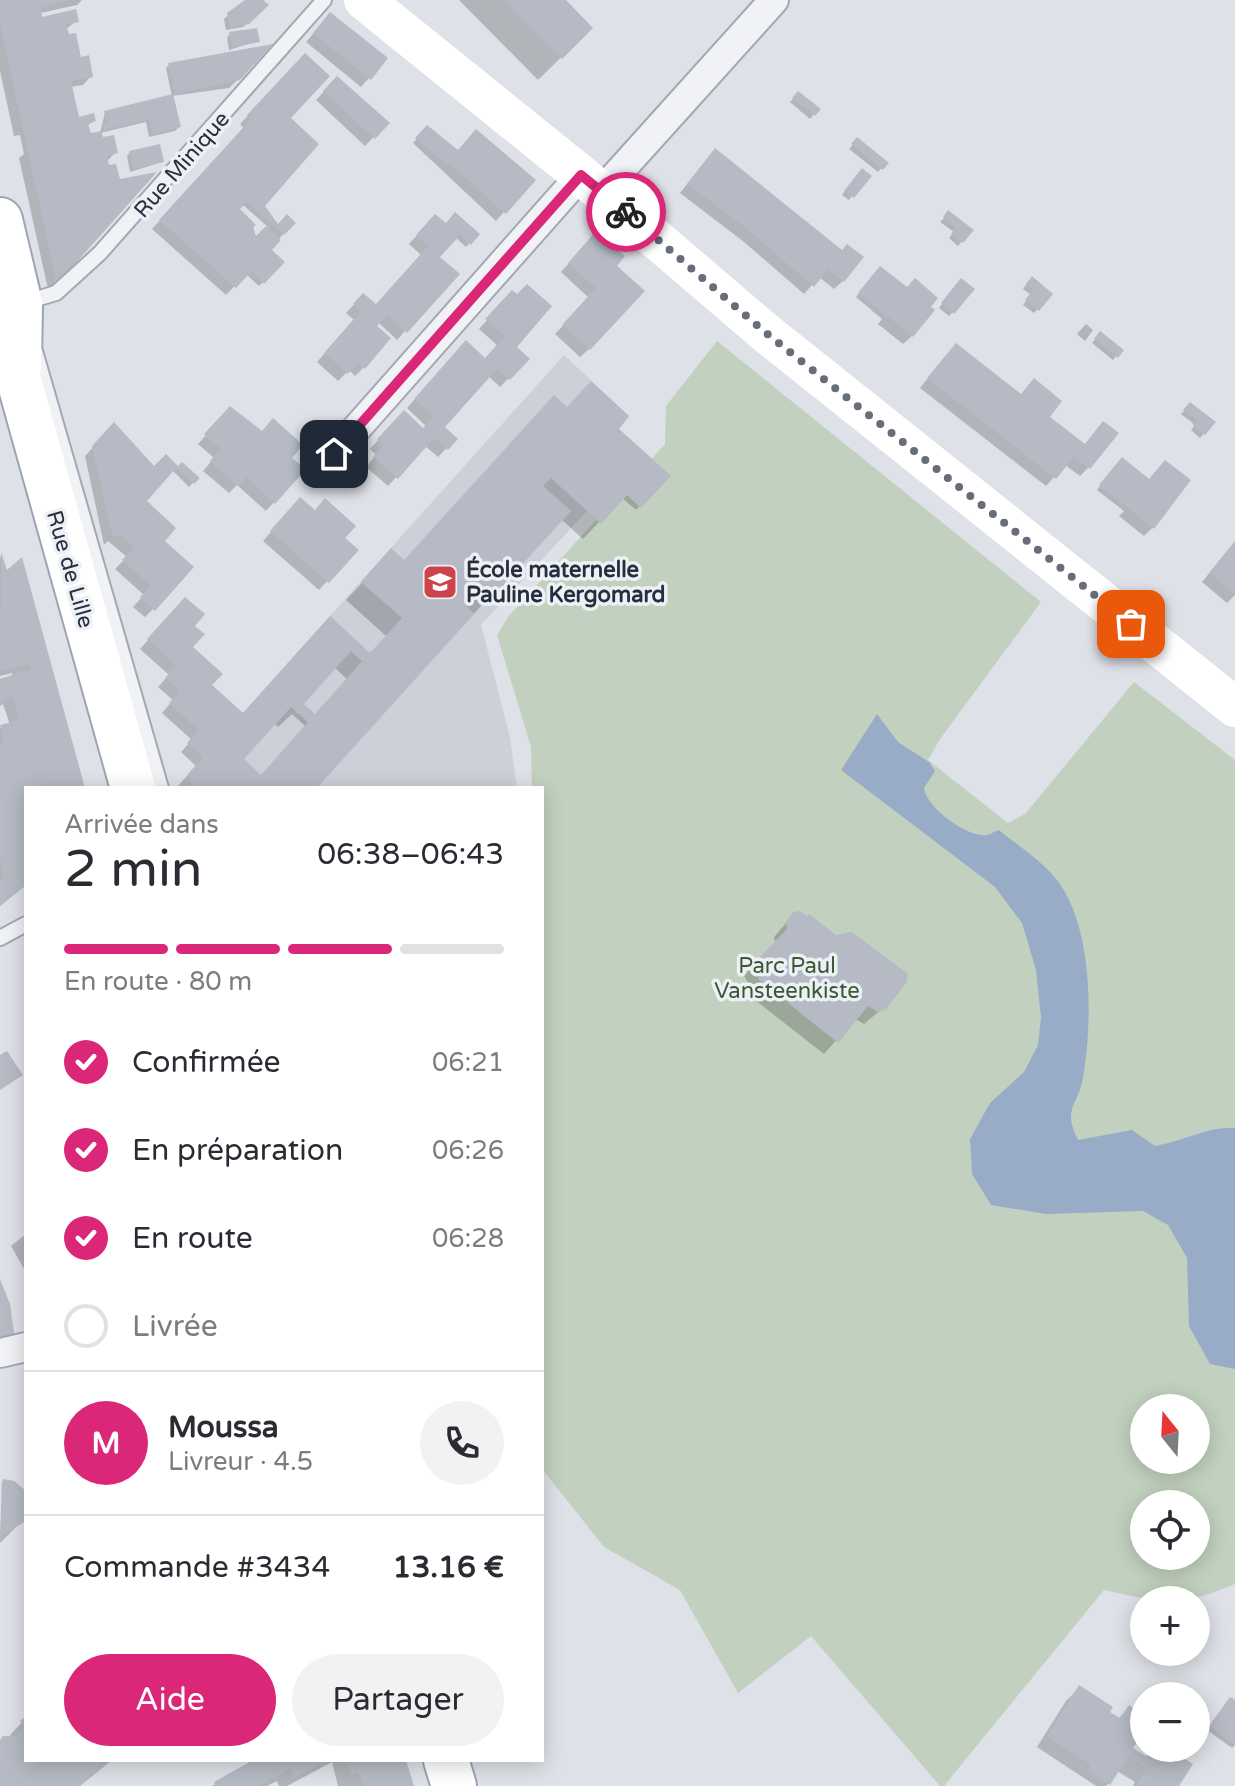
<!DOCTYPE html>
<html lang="fr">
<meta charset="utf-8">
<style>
:root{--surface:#fff;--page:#f2f2f3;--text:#2b2b33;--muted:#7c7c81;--line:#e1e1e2;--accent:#db2777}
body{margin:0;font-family:"Varela Round",sans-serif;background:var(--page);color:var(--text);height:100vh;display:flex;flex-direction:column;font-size:30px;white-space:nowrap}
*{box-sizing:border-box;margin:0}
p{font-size:26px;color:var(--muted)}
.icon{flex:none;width:44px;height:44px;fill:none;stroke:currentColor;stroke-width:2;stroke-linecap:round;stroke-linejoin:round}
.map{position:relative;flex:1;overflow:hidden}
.sheet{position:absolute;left:24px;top:786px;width:520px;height:976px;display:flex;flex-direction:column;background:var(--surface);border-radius:0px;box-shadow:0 4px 20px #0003}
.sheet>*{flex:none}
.needle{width:52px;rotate:342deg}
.buttons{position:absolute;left:1130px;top:1394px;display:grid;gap:16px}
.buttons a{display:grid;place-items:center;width:80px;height:80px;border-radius:50%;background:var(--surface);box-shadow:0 4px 20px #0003;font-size:40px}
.pin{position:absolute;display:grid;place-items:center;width:68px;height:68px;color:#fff;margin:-34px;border-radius:16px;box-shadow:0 4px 12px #0006}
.courier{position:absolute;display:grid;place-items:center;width:80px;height:80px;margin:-40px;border:6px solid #db2777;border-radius:50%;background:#fff;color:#222;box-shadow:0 2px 10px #0007}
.summary em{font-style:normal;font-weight:600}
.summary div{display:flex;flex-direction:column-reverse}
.summary{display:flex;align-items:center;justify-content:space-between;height:136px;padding:0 40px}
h1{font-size:52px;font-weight:600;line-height:60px}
.bar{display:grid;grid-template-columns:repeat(4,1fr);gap:12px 8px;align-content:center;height:96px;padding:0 40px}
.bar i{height:10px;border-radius:6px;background:var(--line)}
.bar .current{background:var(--accent)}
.bar p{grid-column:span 4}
.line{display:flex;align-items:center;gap:20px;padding:0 40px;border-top:2px solid var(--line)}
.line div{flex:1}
.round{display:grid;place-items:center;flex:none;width:84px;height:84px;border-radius:42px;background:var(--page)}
ol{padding:0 40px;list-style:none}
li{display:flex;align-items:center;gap:24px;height:88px}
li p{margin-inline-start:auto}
li .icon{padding:8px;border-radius:50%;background:var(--accent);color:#fff;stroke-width:4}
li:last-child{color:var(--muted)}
li i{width:44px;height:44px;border:4px solid var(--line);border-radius:50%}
.cta{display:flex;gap:16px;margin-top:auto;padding:16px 40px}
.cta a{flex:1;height:92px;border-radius:48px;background:var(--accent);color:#fff;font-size:32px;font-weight:600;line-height:92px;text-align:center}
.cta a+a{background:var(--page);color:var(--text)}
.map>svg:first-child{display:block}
</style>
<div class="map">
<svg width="1235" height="1786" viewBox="0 0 1235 1786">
<rect width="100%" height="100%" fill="#dee1e7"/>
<path fill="#ccd0d9" d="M564,355L629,416L619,429L671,476L587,511L481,625L510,737L517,788H193L188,774Z"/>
<path fill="#c2d1bf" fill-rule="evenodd" d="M717,341L1041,602L940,739L928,760L1008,823L1025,814L1134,682L1235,760V1584C1182,1607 1160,1603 1104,1590L944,1786H940L811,1636L738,1693L680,1590L604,1547L542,1469V788H532L531,747L497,635L508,617L665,444L666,406ZM1144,1408H1196V1460H1144ZM1144,1504H1196V1556H1144Z"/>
<path fill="#99acc7" d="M877,714L898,742L929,762L935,771L924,788C926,807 967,838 987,835C991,834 995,831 999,830C1016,844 1036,857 1051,873C1094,918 1093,1020 1083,1078C1078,1106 1062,1108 1078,1140L1132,1130L1155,1146C1182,1142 1208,1126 1235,1128V1369L1210,1364L1189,1326L1187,1258L1168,1225L1143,1211L1046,1214L991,1205L972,1174L970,1139L990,1103L1024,1072L1038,1045L1041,1017L1036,970L1022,923L995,887L841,770Z"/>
<g fill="#0003" fill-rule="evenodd">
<path d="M0,0H82L77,5L40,13L41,19L76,21L65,30L91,76L83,85L70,87L77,119L93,121L87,126L89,135L116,152L106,162L118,182L152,175L48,289L19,158L24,154L20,135L14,136L0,71Z"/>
<path d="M246,0H260L266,5L243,27L226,30L224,19Z"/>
<path d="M459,0H563L591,28L538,80Z"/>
<path d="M330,14L369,78L361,87L306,42Z"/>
<path d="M230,34L258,41L229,50L227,38Z"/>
<path d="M305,56L263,207L278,227L293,223L269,250L282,262L259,286L246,274L226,295L152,229L244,129L240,124ZM242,204L268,227L256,239L252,233L254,225L237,209Z"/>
<path d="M169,65L238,79L229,88L172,96L179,127L175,131L149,137L146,122L100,133L105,113L172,97L166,68Z"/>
<path d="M337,78L387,123L365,146L316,100Z"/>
<path d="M798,93L818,109L810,119L790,102Z"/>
<path d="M427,128L504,212L496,221L413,143Z"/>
<path d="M857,140L886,163L878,172L849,149Z"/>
<path d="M130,152L162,162L130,172L127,156Z"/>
<path d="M707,159L843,281L834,289L819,277L804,294L744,242L680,193Z"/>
<path d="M858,174L869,176L849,200L842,195Z"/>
<path d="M949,213L971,230L958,246L949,238L954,232L940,222Z"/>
<path d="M435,216L446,225L477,235L466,247L455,237L437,257L405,331L397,340L378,322L364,367L355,376L349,370L338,381L317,362L354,320L346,313L363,295L376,306L421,255L409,244Z"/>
<path d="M588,242L614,266L589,349L580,357L555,334L589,298L561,272Z"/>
<path d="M876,272L912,336L903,344L878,324L882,319L856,297Z"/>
<path d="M1028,282L1051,294L1034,313L1023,305L1031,295L1023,289Z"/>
<path d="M958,284L953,312L949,316L939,308Z"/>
<path d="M504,301L514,347L527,359L500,387L488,376L442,427L455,439L438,457L425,446L388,486L366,467L376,455L370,449L395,421L422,430L426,426L407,408L458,351L485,360L498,346L479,329Z"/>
<path d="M1086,324L1093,330L1085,341L1077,334Z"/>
<path d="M1100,334L1121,350L1113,360L1092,343Z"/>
<path d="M947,354L1047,417L1088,468L1080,476L1065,465L1046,486L920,388Z"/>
<path d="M1190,405L1213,423L1200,438L1191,430L1195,425L1181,414Z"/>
<path d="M566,409L616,429L668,476L636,510L622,498L583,539L561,519L314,788H176L196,766L181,752L192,740L162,713L173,700L158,687L169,675L140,649L177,608L192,626L190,647L209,685L242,715L313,636L369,655L386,636L346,600L375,569L403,562ZM334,667L347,679L314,716L304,706L297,713L295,710ZM292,714L305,726L260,777L241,760L274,723L278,727Z"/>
<path d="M222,417L261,433L289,458L274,502L266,511L237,485L229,493L203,471L214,458L198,444Z"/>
<path d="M114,425L154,468L166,457L177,468L197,478L189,487L172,470L144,501L162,541L153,609L145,617L133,607L144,595L115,569L127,557L108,541L104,545L85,456Z"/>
<path d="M1118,463L1148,481L1152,528L1144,536L1119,516L1124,511L1097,490Z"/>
<path d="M292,508L356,550L319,590L263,541Z"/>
<path d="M1235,542V595L1227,603L1202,582Z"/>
<path d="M0,556L83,788H26V885L0,906V728L10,725L3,704L0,706V681L13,677L12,673L0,676Z"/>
<path d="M794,914L884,1007L864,1024L855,1019L824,1054L746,993L751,987L744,976L775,943L774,937Z"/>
<path d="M26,1234V1268L24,1269L11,1246Z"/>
<path d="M2,1481L22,1489L26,1517L0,1543Z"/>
<path d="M1079,1688L1118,1719L1129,1708L1144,1718V1729L1131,1749L1144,1758L1154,1748H1165L1177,1786H1133L1135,1782L1117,1771L1106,1786H1096L1037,1747L1066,1701Z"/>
<path d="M1235,1702V1745L1232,1748L1207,1730L1226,1703Z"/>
<path d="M26,1718V1760H112L80,1786H0V1741L12,1738L10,1735Z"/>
<path d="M259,1760H404L412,1786H338L332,1762L287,1786H279L277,1781L267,1786H212Z"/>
</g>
<g fill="#b5bac4" fill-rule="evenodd">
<path d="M0,0H69L41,8L42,17L76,9L79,22L66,25L69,34L76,33L81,57L89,55L93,77L71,81L79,117L94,113L96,121L88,124L91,133L101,131L103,137L114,135L118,153L107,156L109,165L116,164L120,179L157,172L57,284L0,25Z"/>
<path d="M245,0H263L269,5L249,24L230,28L227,13Z"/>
<path d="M504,0H566L593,28L562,59Z"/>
<path d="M330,12L388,58L371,80L313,33Z"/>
<path d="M257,28L260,42L232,47L229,32Z"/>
<path d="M273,44L240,80L175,94L168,63Z"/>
<path d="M305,53L330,76L291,118L319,144L265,206L278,224L287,214L296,223L284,235L247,202L240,209L256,225L253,227L256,236L266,226L281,240L272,250L285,262L264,284L251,272L236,288L159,220L251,119L247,115Z"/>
<path d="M337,76L390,123L375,139L323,91Z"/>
<path d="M798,91L821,109L815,116L792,98Z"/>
<path d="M173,94L181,127L152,134L149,120L104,130L102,124L107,123L104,111Z"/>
<path d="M427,125L458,150L476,129L536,180L506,214L448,162L446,164L415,138Z"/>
<path d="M857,137L889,163L883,170L851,144Z"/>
<path d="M160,144L164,162L133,169L129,151Z"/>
<path d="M715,148L842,250L847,244L864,257L844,282L828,269L814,287L752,233L687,184Z"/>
<path d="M862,168L872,176L854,198L844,191Z"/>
<path d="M948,210L974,230L963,243L951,234L956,228L943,217Z"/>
<path d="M455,212L480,234L471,245L460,235L440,257L460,274L407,333L387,315L377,326L391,338L365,369L358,363L348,374L324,353L361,311L353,304L363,293L376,304L428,246L416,235L435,214L446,223Z"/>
<path d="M596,231L625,256L617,266L645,291L590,350L562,325L596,288L568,263Z"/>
<path d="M880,266L907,287L915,278L938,298L931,307L935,310L913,337L858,293Z"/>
<path d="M1032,276L1053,294L1039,311L1025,300L1033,290L1026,284Z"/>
<path d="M961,278L975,289L954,314L941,303Z"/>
<path d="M527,284L552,306L517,347L530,359L510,380L497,369L445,427L458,439L448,450L434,438L398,479L373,457L383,446L377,439L404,410L423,428L433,416L414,399L466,340L485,358L505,336L485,319L512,290L517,294Z"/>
<path d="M1100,331L1124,350L1118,358L1094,339Z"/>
<path d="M956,343L1021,394L1034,378L1062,401L1050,417L1085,444L1103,421L1119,433L1090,469L1074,457L1056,479L927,378Z"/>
<path d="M591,381L629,416L619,429L671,476L641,508L627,495L601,524L551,478L543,486L571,511L488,602L478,593L466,605L474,614L317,788H193L188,774L203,757L187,743L199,730L169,703L180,691L165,678L176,666L147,639L185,597L205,614L195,626L205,634L193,647L223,674L212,685L243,713L330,616L370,653L402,618L361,582L391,548L404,560L554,395L567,407ZM351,651L362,661L315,714L304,704ZM291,707L308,722L261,775L244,759Z"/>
<path d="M1190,402L1216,422L1205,435L1193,425L1197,420L1183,410Z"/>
<path d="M230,406L262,431L273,418L303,445L292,458L306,469L275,504L247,477L238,486L210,461L221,449L204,434Z"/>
<path d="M114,422L154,466L166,454L178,466L182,462L200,478L194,484L176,468L147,501L176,528L165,541L194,567L155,611L140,597L151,586L122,560L134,547L118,534L113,539L92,446Z"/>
<path d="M1122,457L1149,479L1165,460L1191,480L1154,529L1099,485Z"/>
<path d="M300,497L315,510L325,498L356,526L345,538L359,550L329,583L270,531Z"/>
<path d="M1235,541V595L1209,573Z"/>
<path d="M1,552L7,570L22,557L85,788H26V885L0,906V881L4,877L0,859V744L4,742L0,725L19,720L12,697L0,704V679L31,669L29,664L0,671Z"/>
<path d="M800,911L807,916L809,914L836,935L852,932L908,974L907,982L886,1009L878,1012L868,1006L838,1043L758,979L762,973L755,962L787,929L786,922L793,912Z"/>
<path d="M7,1051L23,1075L0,1090V1055Z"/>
<path d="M0,1279L10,1304L15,1340L0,1344Z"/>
<path d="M3,1479L14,1481L26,1491V1521L0,1537Z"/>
<path d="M1079,1685L1113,1707L1110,1712L1120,1718L1129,1705L1144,1715V1732L1133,1748L1147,1757L1153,1748H1168L1193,1764L1179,1786H1136L1147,1768L1128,1757L1110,1785L1087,1771L1091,1765L1047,1736Z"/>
<path d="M1230,1697L1235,1700V1745L1209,1726Z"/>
<path d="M26,1716V1760H111L79,1786H0V1740L3,1736H17L23,1726L20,1721Z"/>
<path d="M253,1760H327L294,1778L290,1769L259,1786H216L214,1782Z"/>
<path d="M347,1760H406L414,1786H363L358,1772L351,1775Z"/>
</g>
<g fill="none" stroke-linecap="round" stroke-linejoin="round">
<defs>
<g id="lane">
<path d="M23,303L56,293L100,253L324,0"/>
<path d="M35,351L161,788"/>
<path d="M0,938L26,924"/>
</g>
<g id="street">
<path d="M601,192L774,0"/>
<path d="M334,454L581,175"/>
<path d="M0,1353L26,1347"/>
</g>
<g id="primary">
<path d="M0,220L20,304L19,367"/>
<path d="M0,332L18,377L133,788"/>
<path d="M446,1760L454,1786"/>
</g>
</defs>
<use href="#lane" stroke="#a3a8b1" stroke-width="18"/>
<use href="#street" stroke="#a3a8b1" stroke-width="32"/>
<use href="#primary" stroke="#9da4b3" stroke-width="48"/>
<use href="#lane" stroke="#f0f2f6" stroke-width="14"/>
<use href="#street" stroke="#f0f2f6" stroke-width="28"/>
<path stroke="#fff" stroke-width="40" d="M364,0L581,175L766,333L1235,707"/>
<use href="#primary" stroke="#fff" stroke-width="44"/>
</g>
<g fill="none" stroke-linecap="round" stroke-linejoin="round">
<path stroke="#676d79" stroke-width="8" stroke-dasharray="0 14.4" d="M626,212L766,333L1131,624"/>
<path stroke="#db2777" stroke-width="10" d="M334,454L581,175L626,212"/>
</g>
<defs>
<symbol id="school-square" viewBox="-11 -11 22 22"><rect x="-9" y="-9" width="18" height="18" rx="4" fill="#cd434c" stroke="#edf0f5"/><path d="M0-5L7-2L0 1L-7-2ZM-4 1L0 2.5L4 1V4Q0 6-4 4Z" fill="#fff"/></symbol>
</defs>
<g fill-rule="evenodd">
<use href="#school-square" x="420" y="562" width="40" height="40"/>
</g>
<g text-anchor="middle" stroke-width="7" stroke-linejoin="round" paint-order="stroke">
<g font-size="22" fill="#272e3e" stroke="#edf0f5">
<text transform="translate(181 164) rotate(-49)" y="8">Rue Minique</text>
<text transform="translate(71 569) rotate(74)" y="8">Rue de Lille</text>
</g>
<g font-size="22" font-weight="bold" fill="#272e3e" stroke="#edf0f5" text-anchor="start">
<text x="466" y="577">École maternelle<tspan x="466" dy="25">Pauline Kergomard</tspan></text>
</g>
<g font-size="22" fill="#395935" stroke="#edf0f5">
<text x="787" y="973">Parc Paul<tspan x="787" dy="25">Vansteenkiste</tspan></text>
</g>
</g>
</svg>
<div class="buttons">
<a><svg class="needle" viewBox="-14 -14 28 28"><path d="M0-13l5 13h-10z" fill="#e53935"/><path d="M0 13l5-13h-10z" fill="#7c7c81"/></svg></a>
<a><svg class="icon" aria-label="locate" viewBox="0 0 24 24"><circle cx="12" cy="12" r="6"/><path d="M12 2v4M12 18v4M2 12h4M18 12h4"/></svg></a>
<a>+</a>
<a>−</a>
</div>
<div class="pin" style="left:1131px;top:624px;background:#ea580c"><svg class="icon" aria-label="bag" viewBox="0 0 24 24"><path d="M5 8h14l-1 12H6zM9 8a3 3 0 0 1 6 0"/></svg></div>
<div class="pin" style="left:334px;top:454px;background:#1f2937"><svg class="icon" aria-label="home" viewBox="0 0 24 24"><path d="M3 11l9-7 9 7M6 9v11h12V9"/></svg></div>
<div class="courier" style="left:626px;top:212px"><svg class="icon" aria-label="bike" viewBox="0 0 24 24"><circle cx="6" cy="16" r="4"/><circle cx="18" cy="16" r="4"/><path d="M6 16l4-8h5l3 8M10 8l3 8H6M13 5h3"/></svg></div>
<section class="sheet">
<div class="summary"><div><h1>2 min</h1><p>Arrivée dans</p></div><em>06:38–06:43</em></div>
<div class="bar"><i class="current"></i><i class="current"></i><i class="current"></i><i></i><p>En route · 80 m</p></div>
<ol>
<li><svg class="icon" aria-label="check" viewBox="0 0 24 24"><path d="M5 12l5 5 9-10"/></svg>Confirmée<p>06:21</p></li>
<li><svg class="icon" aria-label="check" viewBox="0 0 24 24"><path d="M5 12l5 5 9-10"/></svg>En préparation<p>06:26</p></li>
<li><svg class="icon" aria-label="check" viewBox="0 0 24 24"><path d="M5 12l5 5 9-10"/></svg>En route<p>06:28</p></li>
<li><i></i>Livrée</li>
</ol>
<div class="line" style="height:144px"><b class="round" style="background:var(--accent);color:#fff">M</b><div><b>Moussa</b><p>Livreur · 4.5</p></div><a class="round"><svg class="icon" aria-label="phone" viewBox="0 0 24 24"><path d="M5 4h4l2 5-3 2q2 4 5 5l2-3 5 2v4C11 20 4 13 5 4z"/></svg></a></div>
<div class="line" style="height:104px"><div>Commande #3434</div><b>13.16 €</b></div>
<div class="cta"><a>Aide</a><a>Partager</a></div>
</section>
</div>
